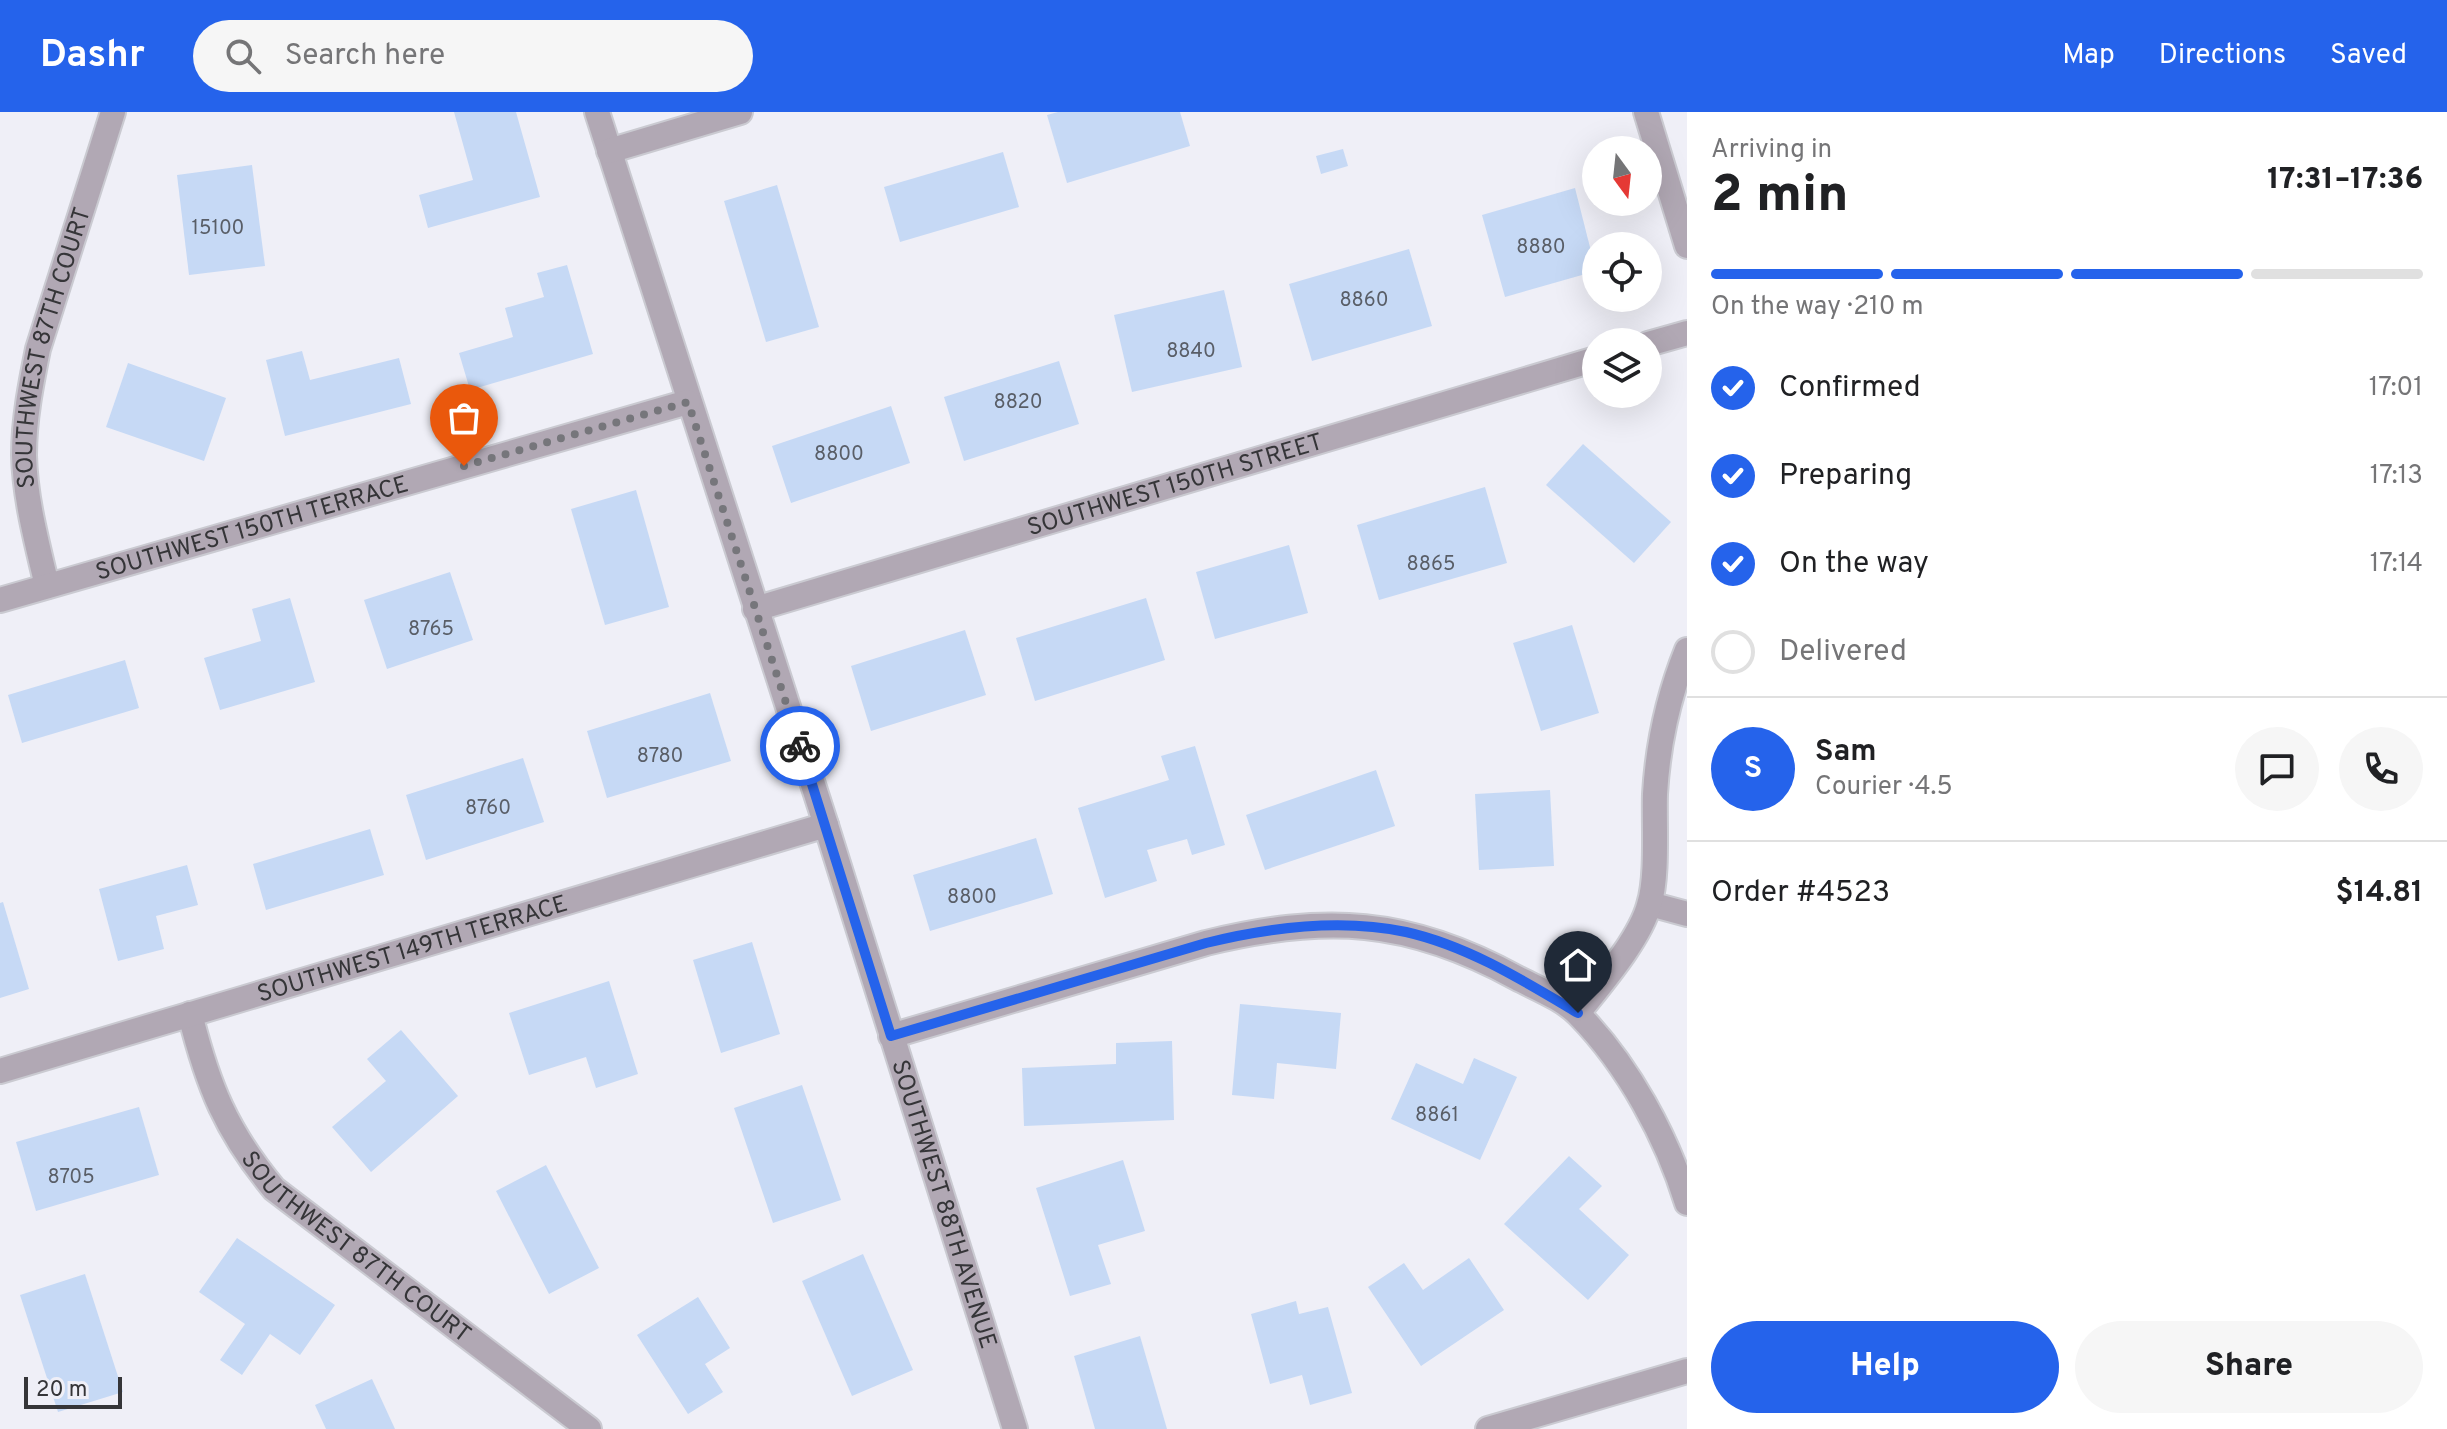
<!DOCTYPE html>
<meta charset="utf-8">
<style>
:root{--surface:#fff;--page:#f6f6f6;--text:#202124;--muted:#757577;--line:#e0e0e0;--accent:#2563eb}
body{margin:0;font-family:Overpass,sans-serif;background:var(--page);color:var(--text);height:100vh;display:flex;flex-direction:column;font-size:30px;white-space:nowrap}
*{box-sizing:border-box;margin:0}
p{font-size:26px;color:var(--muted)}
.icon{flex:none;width:44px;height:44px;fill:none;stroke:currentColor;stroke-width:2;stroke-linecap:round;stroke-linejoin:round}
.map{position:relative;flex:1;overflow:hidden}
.drawer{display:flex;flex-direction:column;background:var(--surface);width:760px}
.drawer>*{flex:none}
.needle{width:52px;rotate:165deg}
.buttons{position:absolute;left:1582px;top:24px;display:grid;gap:16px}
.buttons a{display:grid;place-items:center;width:80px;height:80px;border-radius:50%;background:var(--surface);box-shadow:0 8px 32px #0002;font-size:40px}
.scale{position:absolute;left:24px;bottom:20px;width:98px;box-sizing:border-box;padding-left:8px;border:4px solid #353538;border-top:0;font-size:22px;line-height:28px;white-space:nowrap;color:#353538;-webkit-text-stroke:6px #efeff7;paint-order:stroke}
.pin{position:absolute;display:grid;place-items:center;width:68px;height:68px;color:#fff;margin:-82px -34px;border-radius:50% 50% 50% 0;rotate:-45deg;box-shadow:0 0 8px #0007}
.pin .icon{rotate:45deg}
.courier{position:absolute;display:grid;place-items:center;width:80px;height:80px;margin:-40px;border:6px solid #2563eb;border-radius:50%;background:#fff;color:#222;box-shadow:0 2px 10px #0007}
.overview em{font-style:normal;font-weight:800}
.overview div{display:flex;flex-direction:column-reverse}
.overview{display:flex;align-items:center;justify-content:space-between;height:136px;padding:0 24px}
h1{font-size:52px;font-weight:800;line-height:60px}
.bar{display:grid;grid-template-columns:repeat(4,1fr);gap:12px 8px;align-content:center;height:96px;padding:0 24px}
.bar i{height:10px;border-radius:6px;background:var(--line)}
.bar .on{background:var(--accent)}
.bar p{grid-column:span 4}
.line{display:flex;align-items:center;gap:20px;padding:0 24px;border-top:2px solid var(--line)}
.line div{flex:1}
.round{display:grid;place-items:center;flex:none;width:84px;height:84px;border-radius:42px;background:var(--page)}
ol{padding:0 24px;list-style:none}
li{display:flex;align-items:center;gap:24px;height:88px}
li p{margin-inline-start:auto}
li .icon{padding:8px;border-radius:50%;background:var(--accent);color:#fff;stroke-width:4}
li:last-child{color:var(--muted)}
li i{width:44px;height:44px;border:4px solid var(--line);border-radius:50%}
.action{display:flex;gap:16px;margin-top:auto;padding:16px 24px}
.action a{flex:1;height:92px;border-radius:48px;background:var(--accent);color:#fff;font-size:32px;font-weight:800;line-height:92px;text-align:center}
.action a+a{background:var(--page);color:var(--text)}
header{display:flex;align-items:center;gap:48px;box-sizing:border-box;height:112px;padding:0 40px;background:var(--accent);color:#fff}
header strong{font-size:38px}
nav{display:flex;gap:44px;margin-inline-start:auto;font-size:28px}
.search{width:560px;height:72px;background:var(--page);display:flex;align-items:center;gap:20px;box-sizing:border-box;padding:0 28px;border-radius:44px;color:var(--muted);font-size:30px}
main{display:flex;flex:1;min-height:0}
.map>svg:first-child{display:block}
</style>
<header>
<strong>Dashr</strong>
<div class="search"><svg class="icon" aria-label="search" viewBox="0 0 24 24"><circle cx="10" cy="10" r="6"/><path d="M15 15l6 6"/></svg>Search here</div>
<nav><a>Map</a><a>Directions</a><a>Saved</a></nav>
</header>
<main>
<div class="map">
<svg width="1687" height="1317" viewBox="0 0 1687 1317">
<rect width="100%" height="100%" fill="#efeff7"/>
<g fill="#c6d9f5">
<path d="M454,0H516L540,85L428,116L419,83L473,68Z"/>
<path d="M1058,0H1180L1190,34L1067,71L1047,3Z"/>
<path d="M1343,37L1348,54L1321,62L1316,44Z"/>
<path d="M1003,40L1019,95L900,130L884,75Z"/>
<path d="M252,53L265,154L189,163L177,63Z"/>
<path d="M777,73L819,215L766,230L724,89Z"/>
<path d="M1575,76L1596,159L1505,185L1482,103Z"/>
<path d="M1409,137L1432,214L1312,249L1289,172Z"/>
<path d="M567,153L593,242L470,278L459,241L513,225L505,196L544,185L537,161Z"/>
<path d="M1224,178L1242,255L1132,280L1114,203Z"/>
<path d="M302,239L310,268L399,246L411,292L285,324L266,248Z"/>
<path d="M1059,249L1079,312L964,349L944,285Z"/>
<path d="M128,251L226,286L204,349L106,315Z"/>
<path d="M891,294L910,351L791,391L772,334Z"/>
<path d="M1583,332L1671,410L1634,451L1546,373Z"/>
<path d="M1485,375L1507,451L1379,488L1357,413Z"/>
<path d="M636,378L669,495L605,513L571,397Z"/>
<path d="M1289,433L1308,501L1215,527L1196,460Z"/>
<path d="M450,460L473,528L387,557L364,488Z"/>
<path d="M290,486L315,570L220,598L204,546L261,529L252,497Z"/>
<path d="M1146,486L1165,548L1035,589L1016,526Z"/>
<path d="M1572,513L1599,601L1541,619L1513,531Z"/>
<path d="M965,518L986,583L871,619L851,554Z"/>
<path d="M125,548L139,596L22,631L8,583Z"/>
<path d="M710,581L731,649L607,686L587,619Z"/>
<path d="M1195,634L1225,733L1192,743L1187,727L1147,738L1157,769L1105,786L1078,696L1169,668L1161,644Z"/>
<path d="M523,646L544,710L426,748L406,683Z"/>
<path d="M1376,658L1395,714L1265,758L1246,703Z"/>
<path d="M1550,678L1554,754L1479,758L1475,682Z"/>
<path d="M370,717L384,763L266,798L253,752Z"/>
<path d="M1036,726L1053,782L930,819L913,763Z"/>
<path d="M187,753L198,793L156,804L164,837L118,849L99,777Z"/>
<path d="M3,790L29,877L0,886V791Z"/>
<path d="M752,830L780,922L721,941L693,848Z"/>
<path d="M609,869L638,962L596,976L586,945L529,963L509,901Z"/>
<path d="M1240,892L1341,901L1336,957L1277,951L1274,987L1232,983Z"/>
<path d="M401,918L458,984L371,1060L332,1015L386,969L367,947Z"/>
<path d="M1172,929L1174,1008L1024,1014L1022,956L1116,952V931Z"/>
<path d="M1474,946L1517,965L1480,1048L1391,1007L1416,951L1463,972Z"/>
<path d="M802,973L841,1088L773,1111L734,996Z"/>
<path d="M139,995L159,1063L36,1099L16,1030Z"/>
<path d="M1569,1044L1602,1074L1579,1097L1629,1143L1588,1188L1504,1112Z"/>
<path d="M1123,1048L1145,1119L1098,1133L1111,1172L1070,1184L1036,1076Z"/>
<path d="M546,1053L599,1156L549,1182L496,1079Z"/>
<path d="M237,1126L335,1193L300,1243L270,1222L242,1263L220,1248L245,1212L199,1180Z"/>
<path d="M863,1142L913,1258L852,1284L802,1169Z"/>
<path d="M1469,1146L1504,1198L1421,1254L1368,1175L1404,1151L1423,1178Z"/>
<path d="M85,1162L123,1280L58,1300L20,1183Z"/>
<path d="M698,1185L730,1236L705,1252L723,1280L688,1302L637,1223Z"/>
<path d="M1296,1189L1299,1202L1328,1195L1352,1281L1310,1293L1302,1263L1270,1272L1251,1202Z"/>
<path d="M1140,1224L1167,1317H1095L1074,1244Z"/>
<path d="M372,1267L395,1317H326L315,1293Z"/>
</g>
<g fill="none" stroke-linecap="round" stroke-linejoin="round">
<defs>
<g id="street">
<path id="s1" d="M597,0L826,713L1015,1317"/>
<path d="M1646,0L1687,134"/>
<path d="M609,39L740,0"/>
<path d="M1648,232L1687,221"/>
<path id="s2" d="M47,474C37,431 25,387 24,343C24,307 31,272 38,237L113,0"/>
<path id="s3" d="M0,488L688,290"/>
<path id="s4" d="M755,497L1596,247"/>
<path d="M1650,792L1687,802"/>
<path d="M1578,901C1600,873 1640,827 1649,793C1658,765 1654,713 1655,682C1658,631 1668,585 1687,538"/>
<path id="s5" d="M190,902C208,974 226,1019 274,1077L589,1317"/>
<path d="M891,924L1206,831C1325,802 1408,806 1517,866C1536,876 1564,887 1579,903C1628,953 1667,1025 1687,1091"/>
<path id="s6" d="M0,959L826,713"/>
<path d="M1488,1317L1687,1259"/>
</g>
</defs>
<use href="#street" stroke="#cacad1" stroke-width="28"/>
<use href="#street" stroke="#b1a8b4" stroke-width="24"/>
</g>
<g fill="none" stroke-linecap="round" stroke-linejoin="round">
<path stroke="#76767b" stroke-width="8" stroke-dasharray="0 14.4" d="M464,354L688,290L800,634"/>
<path stroke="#2563eb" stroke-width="10" d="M800,634L891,924L1206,831C1271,815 1340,806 1406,820C1468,834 1524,869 1578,901"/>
</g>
<g text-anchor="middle" stroke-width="7" stroke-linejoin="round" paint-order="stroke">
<g font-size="20" fill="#595e67">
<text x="218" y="122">15100</text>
<text x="1541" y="141">8880</text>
<text x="1364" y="194">8860</text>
<text x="1191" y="245">8840</text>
<text x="1018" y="296">8820</text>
<text x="839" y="348">8800</text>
<text x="1431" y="458">8865</text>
<text x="431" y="523">8765</text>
<text x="660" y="650">8780</text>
<text x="488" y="702">8760</text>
<text x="972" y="791">8800</text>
<text x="1437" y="1009">8861</text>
<text x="71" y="1071">8705</text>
</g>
<g font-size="24" fill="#353538" stroke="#efeff7">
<text dy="8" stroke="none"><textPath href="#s2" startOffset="244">SOUTHWEST 87TH COURT</textPath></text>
<text dy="8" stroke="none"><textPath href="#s4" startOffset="438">SOUTHWEST 150TH STREET</textPath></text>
<text dy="8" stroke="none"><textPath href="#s3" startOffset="262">SOUTHWEST 150TH TERRACE</textPath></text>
<text dy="8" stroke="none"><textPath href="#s6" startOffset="430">SOUTHWEST 149TH TERRACE</textPath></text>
<text dy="8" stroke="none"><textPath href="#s1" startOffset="1146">SOUTHWEST 88TH AVENUE</textPath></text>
<text dy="8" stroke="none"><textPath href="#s5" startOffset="296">SOUTHWEST 87TH COURT</textPath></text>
</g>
</g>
</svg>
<div class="buttons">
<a><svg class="needle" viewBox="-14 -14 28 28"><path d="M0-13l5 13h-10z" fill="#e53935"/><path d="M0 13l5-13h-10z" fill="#757577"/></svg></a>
<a><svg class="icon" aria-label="locate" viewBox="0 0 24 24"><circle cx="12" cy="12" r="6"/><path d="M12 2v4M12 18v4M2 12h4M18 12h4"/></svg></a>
<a><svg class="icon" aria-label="layers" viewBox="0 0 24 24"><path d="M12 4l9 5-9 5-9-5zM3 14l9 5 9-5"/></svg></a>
</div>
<div class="scale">20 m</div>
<div class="pin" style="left:464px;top:354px;background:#ea580c"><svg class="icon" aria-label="bag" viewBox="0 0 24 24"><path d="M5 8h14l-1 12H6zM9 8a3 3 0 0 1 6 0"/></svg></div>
<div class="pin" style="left:1578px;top:901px;background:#1f2937"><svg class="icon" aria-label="home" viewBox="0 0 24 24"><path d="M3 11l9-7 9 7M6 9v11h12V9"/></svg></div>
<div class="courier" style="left:800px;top:634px"><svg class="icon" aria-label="bike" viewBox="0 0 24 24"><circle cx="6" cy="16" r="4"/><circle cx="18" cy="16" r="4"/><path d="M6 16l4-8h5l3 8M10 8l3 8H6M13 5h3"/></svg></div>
</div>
<section class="drawer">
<div class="overview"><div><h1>2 min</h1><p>Arriving in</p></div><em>17:31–17:36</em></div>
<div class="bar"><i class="on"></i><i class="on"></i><i class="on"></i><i></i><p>On the way · 210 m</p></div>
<ol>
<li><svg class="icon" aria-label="check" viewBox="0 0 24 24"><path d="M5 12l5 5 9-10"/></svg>Confirmed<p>17:01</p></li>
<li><svg class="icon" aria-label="check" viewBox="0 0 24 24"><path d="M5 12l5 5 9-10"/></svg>Preparing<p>17:13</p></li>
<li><svg class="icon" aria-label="check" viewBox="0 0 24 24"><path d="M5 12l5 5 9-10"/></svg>On the way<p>17:14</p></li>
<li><i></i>Delivered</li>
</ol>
<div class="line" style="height:144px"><b class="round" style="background:var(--accent);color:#fff">S</b><div><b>Sam</b><p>Courier · 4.5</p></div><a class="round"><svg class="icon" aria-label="chat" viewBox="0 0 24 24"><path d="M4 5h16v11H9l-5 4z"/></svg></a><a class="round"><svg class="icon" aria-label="phone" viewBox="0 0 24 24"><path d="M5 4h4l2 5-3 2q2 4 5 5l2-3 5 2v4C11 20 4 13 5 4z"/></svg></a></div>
<div class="line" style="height:104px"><div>Order #4523</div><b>$14.81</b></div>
<div class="action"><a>Help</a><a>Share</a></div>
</section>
</main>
